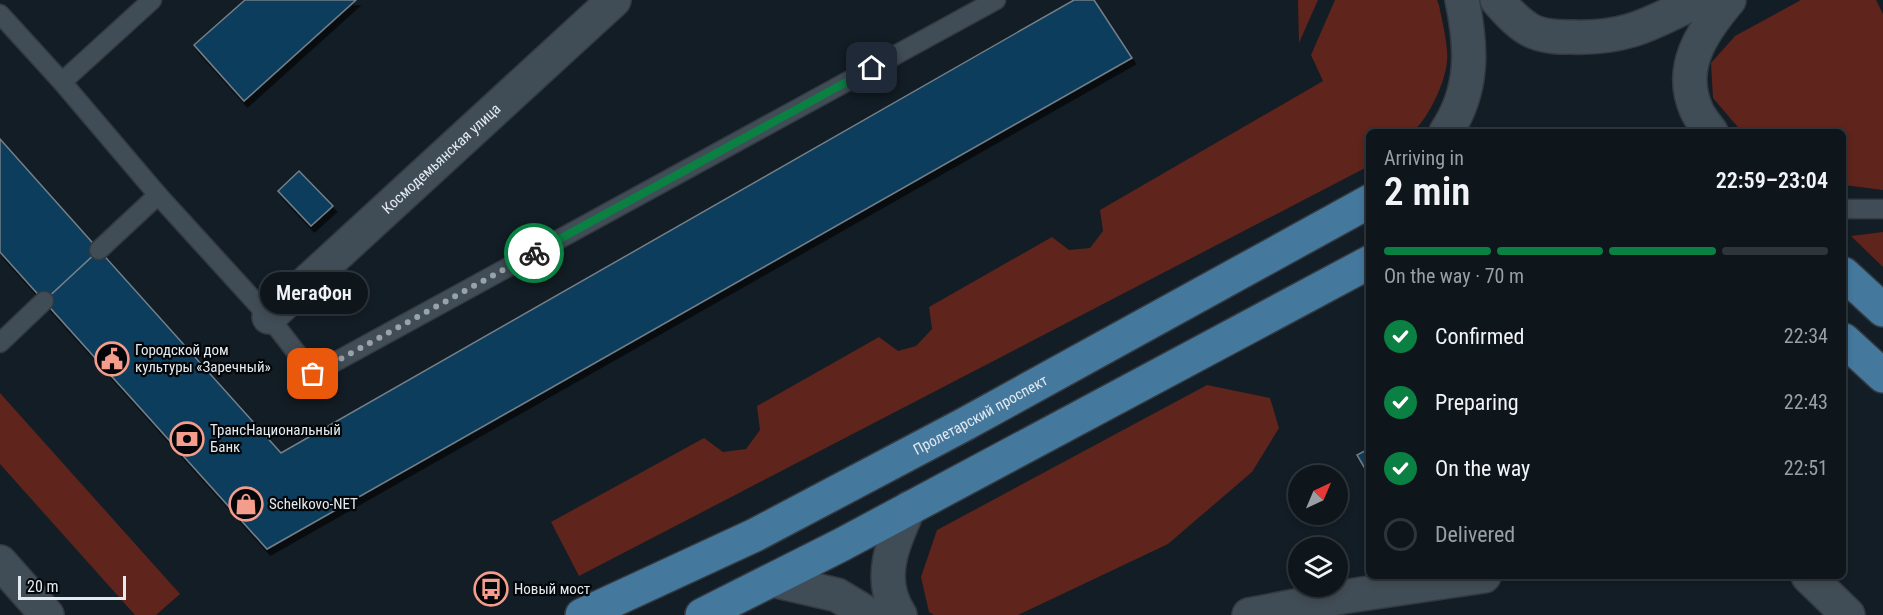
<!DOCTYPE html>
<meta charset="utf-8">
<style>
:root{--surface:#0e161c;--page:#171f25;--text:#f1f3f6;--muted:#9b9fa3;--line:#2e353b;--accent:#0b8043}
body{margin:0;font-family:"Roboto Condensed",sans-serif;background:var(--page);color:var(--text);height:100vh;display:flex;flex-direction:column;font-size:22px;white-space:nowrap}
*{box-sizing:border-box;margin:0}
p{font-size:20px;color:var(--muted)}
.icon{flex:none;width:33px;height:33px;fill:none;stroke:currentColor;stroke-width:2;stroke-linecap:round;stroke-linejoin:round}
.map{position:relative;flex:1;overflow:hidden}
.sheet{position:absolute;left:1366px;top:129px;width:480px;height:450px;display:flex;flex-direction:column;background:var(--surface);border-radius:9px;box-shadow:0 3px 9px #0003,0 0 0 2px var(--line)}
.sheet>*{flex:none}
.needle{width:39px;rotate:44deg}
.tools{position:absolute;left:1288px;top:465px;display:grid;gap:12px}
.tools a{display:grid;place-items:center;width:60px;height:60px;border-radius:50%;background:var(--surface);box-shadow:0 3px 9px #0003,0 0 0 2px var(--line);font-size:30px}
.scale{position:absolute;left:18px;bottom:15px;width:108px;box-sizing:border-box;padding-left:6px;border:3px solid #e3eaf0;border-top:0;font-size:16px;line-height:21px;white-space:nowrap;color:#e3eaf0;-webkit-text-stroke:4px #04070a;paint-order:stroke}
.pin{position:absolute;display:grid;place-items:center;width:51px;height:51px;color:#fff;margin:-26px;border-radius:12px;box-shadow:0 3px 9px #0006}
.courier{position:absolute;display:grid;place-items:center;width:60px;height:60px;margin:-30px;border:4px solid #0b8043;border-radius:50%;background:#fff;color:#222;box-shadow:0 2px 8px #0007}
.bubble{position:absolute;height:42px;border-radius:21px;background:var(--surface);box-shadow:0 3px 9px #0003,0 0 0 2px var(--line);font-size:20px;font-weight:600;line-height:42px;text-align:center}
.overview em{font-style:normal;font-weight:600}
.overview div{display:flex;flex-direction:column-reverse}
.overview{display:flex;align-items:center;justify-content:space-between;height:102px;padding:0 18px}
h1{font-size:39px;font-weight:600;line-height:45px}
.bar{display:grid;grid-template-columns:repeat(4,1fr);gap:9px 6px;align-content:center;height:72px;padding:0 18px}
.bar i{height:8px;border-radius:4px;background:var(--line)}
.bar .on{background:var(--accent)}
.bar p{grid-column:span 4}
ol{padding:0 18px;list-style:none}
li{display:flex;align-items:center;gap:18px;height:66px}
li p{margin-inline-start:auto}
li .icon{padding:6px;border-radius:50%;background:var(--accent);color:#fff;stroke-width:4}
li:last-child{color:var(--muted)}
li i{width:33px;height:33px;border:3px solid var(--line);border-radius:50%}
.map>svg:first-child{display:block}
</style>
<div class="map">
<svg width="1883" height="615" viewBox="0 0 1883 615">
<defs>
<filter id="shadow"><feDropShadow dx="3.5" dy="6" stdDeviation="0" flood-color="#0009"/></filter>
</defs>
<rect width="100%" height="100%" fill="#131d25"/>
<g fill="#5f241b">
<path d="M1298,0H1318L1299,43Z"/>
<path d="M1335,0H1437L1439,5C1442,20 1446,36 1447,51C1450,75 1430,116 1413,132H1370L1369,166L579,576L551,522L704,438L723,452L746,449L760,430L757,406L879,337L898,351L916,346L932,329L929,307L1052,237L1069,250L1090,248L1103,231L1100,210L1323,81L1311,55Z"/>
<path d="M1801,0H1876L1883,14V190L1844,185V132H1742L1713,98L1711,63L1735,36Z"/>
<path d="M1883,232V267L1851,236Z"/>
<path d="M1207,385L1270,398L1279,428L1252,472L1168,544L1018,615H934L929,612L921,577L937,530Z"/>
<path d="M0,393L180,594L156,615H135L0,464Z"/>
</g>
<g fill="#0b3c5b" stroke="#737f89" stroke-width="1.5" filter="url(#shadow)">
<path d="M245,0H356L244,101L194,45Z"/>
<path d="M1074,0H1094L1132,58L267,549L44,301L99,250L281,453Z"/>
<path d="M0,139L99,250L44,301L0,252Z"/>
<path d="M299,171L333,206L311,226L278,191Z"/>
<path d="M1370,448V477L1357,455Z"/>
</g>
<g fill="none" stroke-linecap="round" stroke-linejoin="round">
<defs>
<g id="lane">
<path d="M0,14L62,82L158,195L269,317L313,374L996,0"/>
<path d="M62,82L152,0"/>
<path d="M1844,209H1883"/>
<path d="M99,250L158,195"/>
<path d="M0,343L44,301"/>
</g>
<g id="street">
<path d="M1497,0C1507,11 1518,24 1532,31C1544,37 1559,37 1572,37C1627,39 1652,23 1699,0"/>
<path d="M1711,132C1706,125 1699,117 1696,109C1678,67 1702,32 1729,0"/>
<path id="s1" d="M269,317L614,0"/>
<path d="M1808,576L1848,615"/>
<path d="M772,580L837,595L870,615"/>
<path d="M900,615C876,580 893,542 909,508"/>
<path d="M1249,615L1342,597L1484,576"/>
</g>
<g id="secondary">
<path d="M1446,132C1474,90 1472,47 1462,0"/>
<path d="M0,562L47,615"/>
</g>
<g id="primary">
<path d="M1844,274L1883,310"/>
<path d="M1844,340L1883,376"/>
<path id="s2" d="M582,615L755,535L965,424L1370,201"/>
<path d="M702,615L841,545L1370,262"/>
</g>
</defs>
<use href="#lane" stroke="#343940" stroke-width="21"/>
<use href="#street" stroke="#343940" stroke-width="36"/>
<use href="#secondary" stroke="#343940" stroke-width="36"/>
<use href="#primary" stroke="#343940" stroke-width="36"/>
<use href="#lane" stroke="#414d56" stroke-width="18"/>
<use href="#street" stroke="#414d56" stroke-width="33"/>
<use href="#secondary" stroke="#414d56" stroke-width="33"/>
<use href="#primary" stroke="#44789d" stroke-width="33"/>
</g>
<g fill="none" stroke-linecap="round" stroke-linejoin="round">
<path stroke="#9aa2a9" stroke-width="6" stroke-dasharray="0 10.8" d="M313,374L534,253"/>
<path stroke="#0b8043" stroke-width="8" d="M534,253L872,68"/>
</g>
<defs>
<symbol id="civic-ring" viewBox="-11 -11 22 22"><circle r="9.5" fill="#04070a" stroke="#f59d8d" stroke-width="1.5"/><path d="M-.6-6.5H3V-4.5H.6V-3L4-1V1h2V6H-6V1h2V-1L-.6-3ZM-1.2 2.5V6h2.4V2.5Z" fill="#f59d8d"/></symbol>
<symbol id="bank-ring" viewBox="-11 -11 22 22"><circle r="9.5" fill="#04070a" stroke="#f59d8d" stroke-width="1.5"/><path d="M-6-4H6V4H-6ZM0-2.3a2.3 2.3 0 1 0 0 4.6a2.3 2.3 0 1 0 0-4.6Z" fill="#f59d8d"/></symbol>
<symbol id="shop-ring" viewBox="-11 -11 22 22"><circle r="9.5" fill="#04070a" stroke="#f59d8d" stroke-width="1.5"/><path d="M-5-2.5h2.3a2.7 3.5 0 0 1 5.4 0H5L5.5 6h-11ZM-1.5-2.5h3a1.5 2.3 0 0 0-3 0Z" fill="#f59d8d"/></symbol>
<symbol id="bus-ring" viewBox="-11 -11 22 22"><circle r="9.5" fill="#04070a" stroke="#f59d8d" stroke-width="1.5"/><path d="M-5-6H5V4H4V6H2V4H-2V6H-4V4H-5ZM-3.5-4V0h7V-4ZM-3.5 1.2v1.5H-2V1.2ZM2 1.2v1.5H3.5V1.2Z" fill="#f59d8d"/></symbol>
</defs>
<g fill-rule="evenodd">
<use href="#civic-ring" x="93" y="340" width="38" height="38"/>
<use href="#bank-ring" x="168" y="420" width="38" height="38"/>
<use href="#shop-ring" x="227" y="485" width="38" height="38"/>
<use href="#bus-ring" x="472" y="570" width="38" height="38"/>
</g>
<g text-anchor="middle" stroke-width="4.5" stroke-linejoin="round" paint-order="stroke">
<g font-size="15" fill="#e3eaf0" stroke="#04070a">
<text dy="5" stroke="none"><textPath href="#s1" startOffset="234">Космодемьянская улица</textPath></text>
<text dy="5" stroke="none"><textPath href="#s2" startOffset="446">Пролетарский проспект</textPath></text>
</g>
<g font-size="15" fill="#e3eaf0" stroke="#04070a" text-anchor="start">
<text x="135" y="355">Городской дом<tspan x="135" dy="17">культуры «Заречный»</tspan></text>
<text x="210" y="435">ТрансНациональный<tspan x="210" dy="17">Банк</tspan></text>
<text x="269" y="509">Schelkovo-NET</text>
<text x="514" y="594">Новый мост</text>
</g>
</g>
</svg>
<div class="tools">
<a><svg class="needle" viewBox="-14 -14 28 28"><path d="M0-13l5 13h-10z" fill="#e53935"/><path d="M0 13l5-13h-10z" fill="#9b9fa3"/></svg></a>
<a><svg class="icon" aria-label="layers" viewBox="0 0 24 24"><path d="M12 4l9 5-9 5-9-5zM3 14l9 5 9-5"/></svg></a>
</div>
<div class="scale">20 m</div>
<div class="pin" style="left:313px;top:374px;background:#ea580c"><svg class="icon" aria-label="bag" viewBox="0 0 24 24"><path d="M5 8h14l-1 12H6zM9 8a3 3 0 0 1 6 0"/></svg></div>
<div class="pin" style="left:872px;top:68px;background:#1f2937"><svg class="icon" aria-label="home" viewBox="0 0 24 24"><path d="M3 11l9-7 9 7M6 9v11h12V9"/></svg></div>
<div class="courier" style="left:534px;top:253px"><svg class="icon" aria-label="bike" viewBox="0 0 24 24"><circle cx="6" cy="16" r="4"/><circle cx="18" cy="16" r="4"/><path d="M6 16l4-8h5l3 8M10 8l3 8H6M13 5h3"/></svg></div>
<div class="bubble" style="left:260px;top:272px;width:108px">МегаФон</div>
<section class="sheet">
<div class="overview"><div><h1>2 min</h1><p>Arriving in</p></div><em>22:59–23:04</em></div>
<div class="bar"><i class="on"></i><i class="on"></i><i class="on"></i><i></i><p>On the way · 70 m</p></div>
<ol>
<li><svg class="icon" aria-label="check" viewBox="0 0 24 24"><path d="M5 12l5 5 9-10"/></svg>Confirmed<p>22:34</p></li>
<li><svg class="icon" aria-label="check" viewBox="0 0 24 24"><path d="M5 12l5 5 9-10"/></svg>Preparing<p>22:43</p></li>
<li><svg class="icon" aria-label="check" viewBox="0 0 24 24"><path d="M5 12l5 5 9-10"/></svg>On the way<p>22:51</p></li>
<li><i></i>Delivered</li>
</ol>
</section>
</div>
